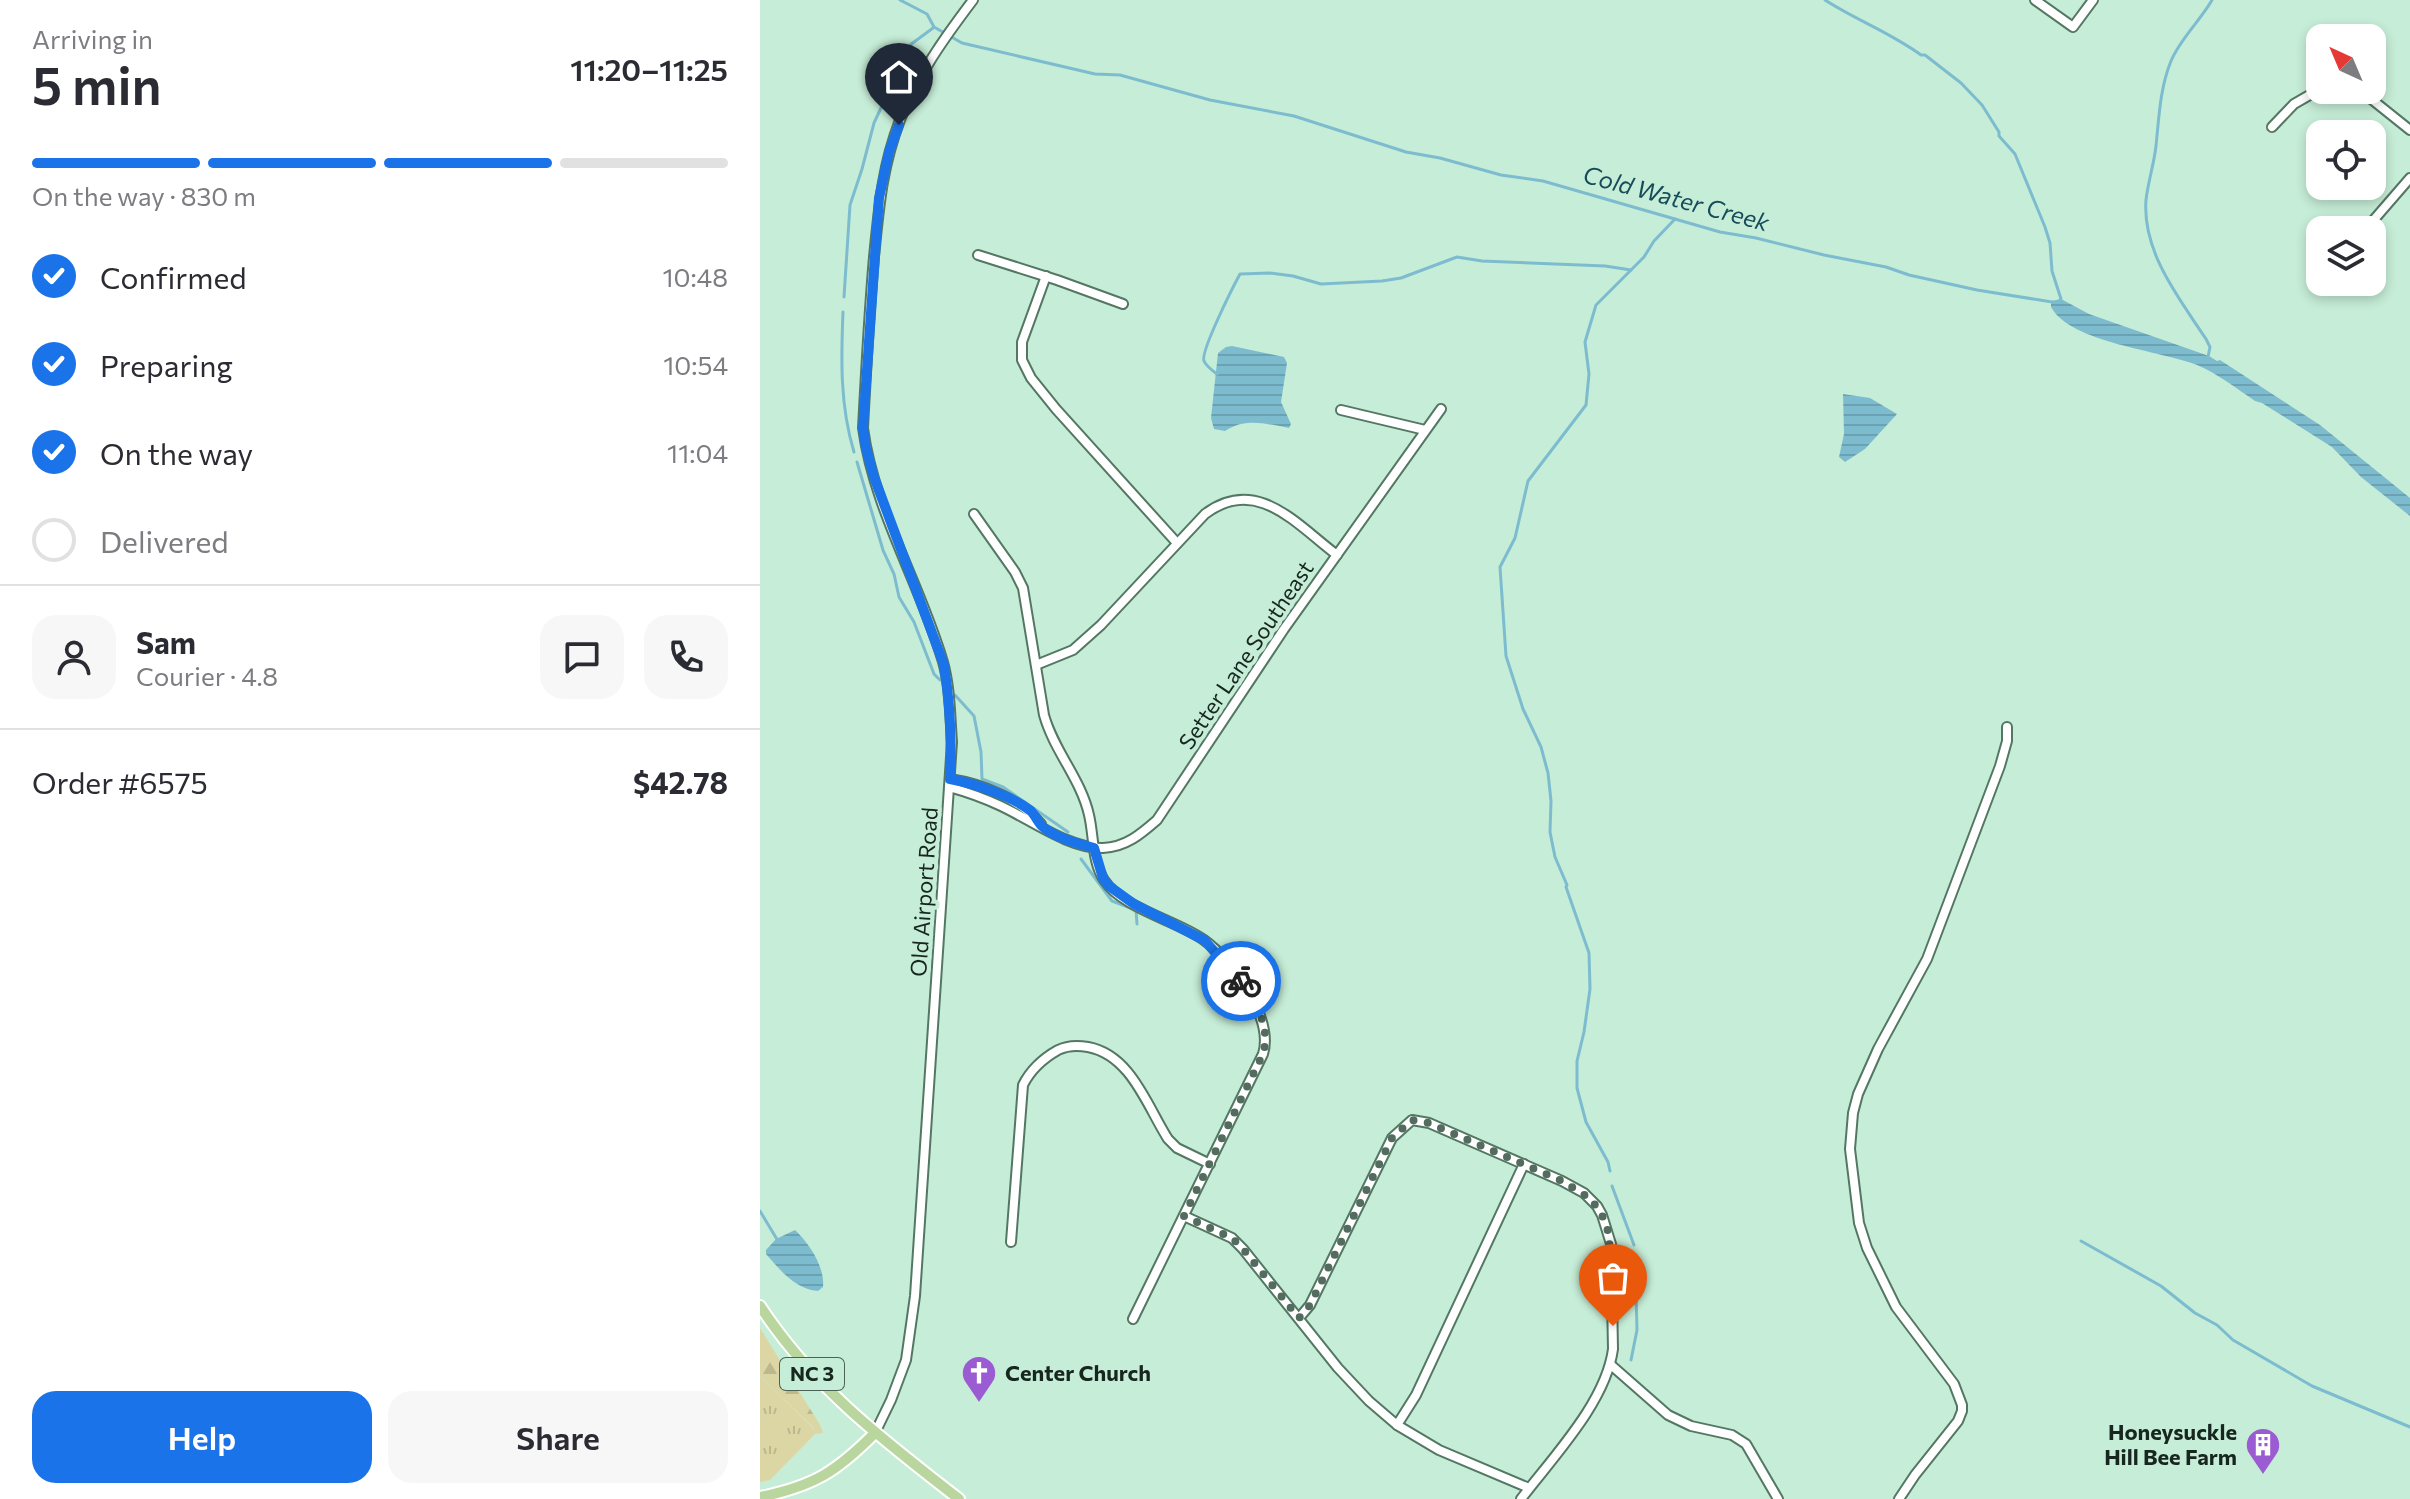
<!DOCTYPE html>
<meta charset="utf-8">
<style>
:root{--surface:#fff;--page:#f7f7f7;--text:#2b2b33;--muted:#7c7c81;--line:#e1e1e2;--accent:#1a73e8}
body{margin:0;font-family:Commissioner,sans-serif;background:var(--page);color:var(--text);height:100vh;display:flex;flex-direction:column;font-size:30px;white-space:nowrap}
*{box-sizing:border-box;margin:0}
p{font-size:26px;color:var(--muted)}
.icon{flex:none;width:44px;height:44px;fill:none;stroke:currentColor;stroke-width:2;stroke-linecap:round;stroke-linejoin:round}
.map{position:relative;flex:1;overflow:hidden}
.sheet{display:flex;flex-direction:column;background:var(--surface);width:760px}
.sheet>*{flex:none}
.needle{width:52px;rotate:316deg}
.tools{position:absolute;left:1546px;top:24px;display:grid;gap:16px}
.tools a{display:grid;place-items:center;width:80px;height:80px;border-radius:16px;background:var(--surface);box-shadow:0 4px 12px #0003;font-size:40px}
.pin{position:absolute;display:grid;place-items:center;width:68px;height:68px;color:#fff;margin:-82px -34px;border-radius:50% 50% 50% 0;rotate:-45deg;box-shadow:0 0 8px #0007}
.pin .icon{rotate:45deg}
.courier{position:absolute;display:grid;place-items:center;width:80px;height:80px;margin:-40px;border:6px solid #1a73e8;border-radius:50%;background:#fff;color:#222;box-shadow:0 2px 10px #0007}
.head em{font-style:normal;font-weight:600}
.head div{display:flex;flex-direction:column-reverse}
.head{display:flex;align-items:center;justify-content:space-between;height:136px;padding:0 32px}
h1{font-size:52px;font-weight:600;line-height:60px}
.bar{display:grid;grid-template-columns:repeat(4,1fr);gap:12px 8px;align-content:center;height:96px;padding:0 32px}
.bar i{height:10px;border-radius:6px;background:var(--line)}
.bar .on{background:var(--accent)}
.bar p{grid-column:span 4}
.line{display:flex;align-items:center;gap:20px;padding:0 32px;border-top:2px solid var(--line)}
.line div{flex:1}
.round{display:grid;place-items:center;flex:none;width:84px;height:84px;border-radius:24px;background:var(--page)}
ol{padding:0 32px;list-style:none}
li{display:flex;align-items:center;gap:24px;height:88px}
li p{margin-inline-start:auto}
li .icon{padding:8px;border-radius:50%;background:var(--accent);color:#fff;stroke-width:4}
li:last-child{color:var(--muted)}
li i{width:44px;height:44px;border:4px solid var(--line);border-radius:50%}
.cta{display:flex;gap:16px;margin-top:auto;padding:16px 32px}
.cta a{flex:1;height:92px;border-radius:24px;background:var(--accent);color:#fff;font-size:32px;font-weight:600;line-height:92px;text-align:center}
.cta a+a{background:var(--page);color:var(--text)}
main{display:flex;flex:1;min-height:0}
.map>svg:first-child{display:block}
</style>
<main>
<section class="sheet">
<div class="head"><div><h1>5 min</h1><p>Arriving in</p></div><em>11:20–11:25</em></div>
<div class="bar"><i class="on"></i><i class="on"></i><i class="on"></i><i></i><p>On the way · 830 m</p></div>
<ol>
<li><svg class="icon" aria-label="check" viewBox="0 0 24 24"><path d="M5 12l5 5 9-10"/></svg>Confirmed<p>10:48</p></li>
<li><svg class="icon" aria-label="check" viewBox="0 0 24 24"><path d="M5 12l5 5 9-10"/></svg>Preparing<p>10:54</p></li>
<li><svg class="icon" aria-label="check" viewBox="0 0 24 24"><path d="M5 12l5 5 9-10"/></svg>On the way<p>11:04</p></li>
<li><i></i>Delivered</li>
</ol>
<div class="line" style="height:144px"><a class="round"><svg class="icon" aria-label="person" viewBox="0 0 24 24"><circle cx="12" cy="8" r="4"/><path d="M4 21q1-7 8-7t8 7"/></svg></a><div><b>Sam</b><p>Courier · 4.8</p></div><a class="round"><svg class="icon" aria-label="chat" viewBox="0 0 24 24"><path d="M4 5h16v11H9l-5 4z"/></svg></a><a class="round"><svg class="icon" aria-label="phone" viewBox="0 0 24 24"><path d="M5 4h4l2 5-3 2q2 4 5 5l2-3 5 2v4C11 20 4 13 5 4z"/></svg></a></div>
<div class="line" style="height:104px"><div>Order #6575</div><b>$42.78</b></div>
<div class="cta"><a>Help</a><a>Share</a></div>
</section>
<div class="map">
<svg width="1650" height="1499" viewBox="0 0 1650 1499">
<defs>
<pattern id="grass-tufts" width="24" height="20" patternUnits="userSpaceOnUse" patternTransform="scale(2)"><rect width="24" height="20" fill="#dcd6a5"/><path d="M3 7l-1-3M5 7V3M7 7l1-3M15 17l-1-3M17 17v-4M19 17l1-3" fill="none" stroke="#bcb88e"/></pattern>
<pattern id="forest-firs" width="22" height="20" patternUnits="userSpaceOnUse" patternTransform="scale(2)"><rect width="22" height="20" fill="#dcd6a5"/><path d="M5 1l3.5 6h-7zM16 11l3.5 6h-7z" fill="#bcb88e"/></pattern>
<pattern id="water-rules" width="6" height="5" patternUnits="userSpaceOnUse" patternTransform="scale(2)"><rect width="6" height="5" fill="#7dbccf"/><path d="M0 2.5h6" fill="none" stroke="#6ba1b1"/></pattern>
</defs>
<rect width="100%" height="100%" fill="#c6edd7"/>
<path fill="url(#grass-tufts)" d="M0,1376L53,1428L55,1434L10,1480L0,1482Z"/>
<path fill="url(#forest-firs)" d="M0,1328L60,1425L63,1433L55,1434L53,1427L0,1376Z"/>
<g fill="url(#water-rules)">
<path d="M1301,299L1329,314L1449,356L1457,361L1460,360L1560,425L1650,498V516L1601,477L1572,447L1502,403L1495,401C1476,388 1458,374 1437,365C1399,350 1311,343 1291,307V301Z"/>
<path d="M472,346L524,357L527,363L521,402L531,424L529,428C507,424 485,417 465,431L454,429L451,418L458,353L466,347Z"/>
<path d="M1083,394L1110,398L1137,414L1105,449L1085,462L1079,457L1084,434Z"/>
<path d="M35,1230C49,1243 65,1267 63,1287L58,1291C35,1289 20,1270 6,1254V1250L16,1239Z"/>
</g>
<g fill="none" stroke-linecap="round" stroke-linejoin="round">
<g stroke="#7dbccf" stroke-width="3">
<path d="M140,0L167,14L174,27L202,43L335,74L360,75L450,100L534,116L646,152L680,158L741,175L783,181L960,232L996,238L1064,255L1126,267L1149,275L1217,290L1292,302"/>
<path d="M1065,0C1096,20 1131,33 1161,55H1165L1201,83L1222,105L1239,132V136L1255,154L1285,227L1290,243L1292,271L1301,299L1299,301"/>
<path d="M84,297L90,205L102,169L114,123L150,45L173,28"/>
<path d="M83,312C81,360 80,406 94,452"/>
<path d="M1448,357L1450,347L1446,339C1419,298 1382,252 1386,200C1388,182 1394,164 1396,146C1399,117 1400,88 1411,61C1420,39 1440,21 1452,0"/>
<path d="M457,374C453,371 446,366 444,361C440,352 474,285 480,274L510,273L533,276L561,284L622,281L641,278L697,257L722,261L845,266L871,270"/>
<path d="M97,462L123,550L134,574L139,597L154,622L174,674L180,680"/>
<path d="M195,695L214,716L221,752L222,779L243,787L308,832"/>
<path d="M321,859L352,901L376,910L377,924"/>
<path d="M850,1171L848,1162L826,1122L817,1088V1061L824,1032L830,989L829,953L806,887L807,885L795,857L790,832L791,801L788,773L781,747L763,709L746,656L740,567L755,538L768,481L826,405L829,374L825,342L836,305L884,257L894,241L915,219"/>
<path d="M852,1186L874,1245"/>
<path d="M0,1211L18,1241"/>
<path d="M1321,1241L1401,1286L1435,1313L1457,1325L1473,1340L1552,1386L1650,1427"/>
<path d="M871,1360L877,1330L875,1257"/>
</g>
<defs>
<g id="minor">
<path d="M1275,0L1313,27L1333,0"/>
<path d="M1593,90L1605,94L1650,130"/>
<path d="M1512,127L1534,104L1560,89"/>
<path d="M1605,230L1650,178"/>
<path d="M218,255L297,280L363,304"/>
<path d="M286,276L262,342V360L271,378L296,409L417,543"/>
<path d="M581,410L665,430"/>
<path d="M214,514L255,572L263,588L284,715C294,751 321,779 329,815C334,836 332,862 344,880C363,909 416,920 444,940C472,960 514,1018 503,1054L373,1319"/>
<path d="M276,665L313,650L341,625L445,514C497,475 537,525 577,555"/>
<path d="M190,779C222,784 260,799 281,824"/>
<path d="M189,787C207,792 224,798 241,806C271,820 310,849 343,848C366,847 381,834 397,820L524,629L681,409"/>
<path d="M424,1216L472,1238L483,1249L578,1368L609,1401L637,1425L679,1450L769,1488"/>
<path d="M251,1242L263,1085C271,1069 282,1059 298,1050C308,1045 317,1045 328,1047C371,1055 387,1106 408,1139L417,1148L450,1164"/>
<path d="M539,1318L550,1305L632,1138L652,1120L669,1123L802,1181L824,1193L837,1206L842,1215L851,1244L853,1349C846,1402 793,1457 761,1499"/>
<path d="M851,1365L908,1415L931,1426L972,1435L986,1444L1018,1499"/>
<path d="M637,1425L656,1395L764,1164"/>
<path d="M115,1433L131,1400L146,1360L155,1296L192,742C190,715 190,687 183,662C160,583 114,510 103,428C106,371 109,314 114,257C119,207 122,167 140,120C157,76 185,37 213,0"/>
<path d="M1139,1499L1155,1475L1198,1421L1202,1411V1405L1194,1384L1136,1307L1107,1248L1099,1223L1090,1149L1093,1113L1098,1094L1118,1049L1167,959L1240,766L1247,741V727"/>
</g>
<g id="major">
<path d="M0,1306C54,1388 122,1439 199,1499"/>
<path d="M0,1497C54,1486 76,1472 115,1433"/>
</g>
</defs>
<use href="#minor" stroke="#547764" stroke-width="12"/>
<use href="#major" stroke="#fff" stroke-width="14"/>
<use href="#minor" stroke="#fff" stroke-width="8"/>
<use href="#major" stroke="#b9d69e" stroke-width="10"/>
</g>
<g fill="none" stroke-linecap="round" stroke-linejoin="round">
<path stroke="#546c5f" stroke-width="8" stroke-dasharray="0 14.4" d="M481,981C496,1003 511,1027 503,1054L424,1216L472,1238L483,1249L539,1318L550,1305L632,1138L652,1120L669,1123L802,1181L831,1199L842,1215L849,1234L853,1326"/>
<path stroke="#1a73e8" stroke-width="10" d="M139,125L129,152L119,198L103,428L106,448L114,477L184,665C190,703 192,740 190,779C213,783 252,796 271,811C275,815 278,822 282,826C295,838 317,843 334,848L343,878L349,886L374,904L444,940L481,981"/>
</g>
<defs>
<symbol id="church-pin" viewBox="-11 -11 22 30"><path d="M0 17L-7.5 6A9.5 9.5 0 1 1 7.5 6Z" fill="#9b5bd2" stroke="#c6edd7"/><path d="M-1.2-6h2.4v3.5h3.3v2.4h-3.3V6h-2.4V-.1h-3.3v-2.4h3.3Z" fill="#fff"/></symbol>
<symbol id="building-pin" viewBox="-11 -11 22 30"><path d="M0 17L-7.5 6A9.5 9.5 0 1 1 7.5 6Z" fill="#9b5bd2" stroke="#c6edd7"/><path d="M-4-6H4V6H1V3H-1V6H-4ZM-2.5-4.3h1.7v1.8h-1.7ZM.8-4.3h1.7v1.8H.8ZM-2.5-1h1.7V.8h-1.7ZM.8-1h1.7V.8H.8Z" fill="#fff"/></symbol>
</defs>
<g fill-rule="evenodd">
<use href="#church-pin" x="199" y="1353" width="40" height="54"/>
<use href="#building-pin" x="1483" y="1425" width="40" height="54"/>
</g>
<g text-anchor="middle" stroke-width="8" stroke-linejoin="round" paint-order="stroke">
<rect fill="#c6edd7" stroke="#4c6256" stroke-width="2" x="20" y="1358" width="64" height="32" rx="6"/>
<g font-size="20" font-weight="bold" fill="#17261e">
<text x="52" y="1381">NC 3</text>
</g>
<g font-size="22" fill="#17261e" stroke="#c6edd7">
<text transform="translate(486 655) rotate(-56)" y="8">Setter Lane Southeast</text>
<text transform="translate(164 892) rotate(-86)" y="8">Old Airport Road</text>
</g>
<g font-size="22" font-weight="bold" fill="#17261e" stroke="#c6edd7" text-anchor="start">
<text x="245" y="1381">Center Church</text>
<text x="1477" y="1440" text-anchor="end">Honeysuckle<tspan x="1477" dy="25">Hill Bee Farm</tspan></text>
</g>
<g font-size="24" font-style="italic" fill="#164c5a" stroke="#c6edd7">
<text transform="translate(916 199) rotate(15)" y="8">Cold Water Creek</text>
</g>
</g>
</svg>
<div class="tools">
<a><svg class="needle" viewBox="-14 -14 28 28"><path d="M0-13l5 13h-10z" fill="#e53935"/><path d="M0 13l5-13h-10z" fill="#7c7c81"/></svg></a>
<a><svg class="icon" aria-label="locate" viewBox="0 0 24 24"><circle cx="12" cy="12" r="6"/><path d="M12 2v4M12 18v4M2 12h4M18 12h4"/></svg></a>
<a><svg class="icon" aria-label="layers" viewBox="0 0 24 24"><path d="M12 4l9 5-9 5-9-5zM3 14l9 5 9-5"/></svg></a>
</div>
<div class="pin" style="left:853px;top:1326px;background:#ea580c"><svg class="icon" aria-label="bag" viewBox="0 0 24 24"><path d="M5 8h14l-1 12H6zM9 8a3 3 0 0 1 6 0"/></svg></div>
<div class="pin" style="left:139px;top:125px;background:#1f2937"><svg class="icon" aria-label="home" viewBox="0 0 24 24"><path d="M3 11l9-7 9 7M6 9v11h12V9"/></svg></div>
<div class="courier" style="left:481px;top:981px"><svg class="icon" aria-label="bike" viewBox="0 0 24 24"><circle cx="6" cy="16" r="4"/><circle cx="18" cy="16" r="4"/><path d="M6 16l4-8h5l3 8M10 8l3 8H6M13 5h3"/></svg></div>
</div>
</main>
